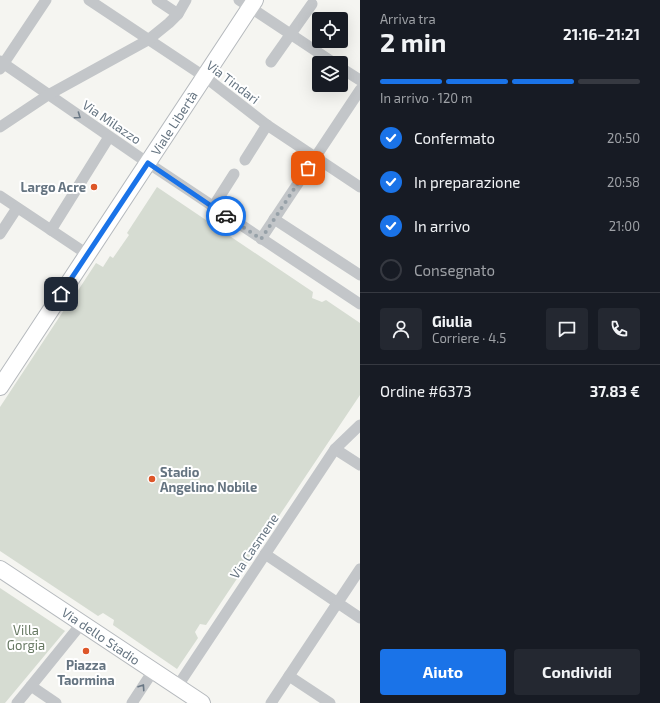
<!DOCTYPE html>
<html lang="it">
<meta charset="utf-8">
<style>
:root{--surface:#171b24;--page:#242831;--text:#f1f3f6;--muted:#9ea1a6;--line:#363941;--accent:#1a73e8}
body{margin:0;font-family:"Exo 2",sans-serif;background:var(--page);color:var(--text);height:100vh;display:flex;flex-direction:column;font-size:15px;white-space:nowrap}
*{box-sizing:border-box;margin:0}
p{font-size:13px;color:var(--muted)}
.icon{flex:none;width:22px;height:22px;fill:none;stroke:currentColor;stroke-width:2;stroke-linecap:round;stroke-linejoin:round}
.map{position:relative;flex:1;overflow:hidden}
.panel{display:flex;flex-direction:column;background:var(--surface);width:300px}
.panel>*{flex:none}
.fabs{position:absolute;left:312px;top:12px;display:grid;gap:8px}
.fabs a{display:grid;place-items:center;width:36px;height:36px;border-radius:4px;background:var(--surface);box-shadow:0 4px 16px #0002;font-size:20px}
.pin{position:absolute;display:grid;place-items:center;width:34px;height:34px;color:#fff;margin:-17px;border-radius:8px;box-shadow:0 2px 6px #0006}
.courier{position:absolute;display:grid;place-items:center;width:40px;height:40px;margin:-20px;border:3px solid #1a73e8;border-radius:50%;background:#fff;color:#222;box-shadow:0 1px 5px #0007}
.overview em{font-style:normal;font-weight:700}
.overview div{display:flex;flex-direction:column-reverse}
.overview{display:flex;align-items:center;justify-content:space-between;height:68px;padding:0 20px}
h1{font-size:26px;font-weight:700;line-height:30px}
.bar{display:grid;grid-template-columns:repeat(4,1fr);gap:6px 4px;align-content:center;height:48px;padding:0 20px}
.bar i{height:5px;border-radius:3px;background:var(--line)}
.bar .active{background:var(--accent)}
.bar p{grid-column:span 4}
.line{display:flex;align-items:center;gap:10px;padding:0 20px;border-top:1px solid var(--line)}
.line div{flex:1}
.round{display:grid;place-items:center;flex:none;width:42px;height:42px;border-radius:4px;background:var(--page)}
ol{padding:0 20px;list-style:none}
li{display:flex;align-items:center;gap:12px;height:44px}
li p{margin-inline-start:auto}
li .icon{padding:4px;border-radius:50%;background:var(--accent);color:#fff;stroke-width:4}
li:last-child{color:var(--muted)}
li i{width:22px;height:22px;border:2px solid var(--line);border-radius:50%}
.button{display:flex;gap:8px;margin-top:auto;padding:8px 20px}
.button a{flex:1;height:46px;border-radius:4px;background:var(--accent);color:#fff;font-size:16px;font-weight:700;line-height:46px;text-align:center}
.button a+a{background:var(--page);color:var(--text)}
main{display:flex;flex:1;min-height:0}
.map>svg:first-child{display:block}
</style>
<main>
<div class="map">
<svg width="360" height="703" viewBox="0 0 360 703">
<rect width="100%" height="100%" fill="#f5f5f1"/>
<g fill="#d6dcd2">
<path d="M157,187L313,292L312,298L322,302L326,300L360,323V395L206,625L200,624L195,632L198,638L177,669L113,625L114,620L103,613L98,616L0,551V407L68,304L73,307L78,301L73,298L96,263L103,267L110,256L113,258L129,235L127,233Z"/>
<path d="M0,588L65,631L5,703H0Z"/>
</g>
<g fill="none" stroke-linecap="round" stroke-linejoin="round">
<defs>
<g id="secondary">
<path d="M0,387L255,0"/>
<path d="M0,569L202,703"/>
</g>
</defs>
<use href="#secondary" stroke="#b5b9bd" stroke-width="18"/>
<g stroke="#c3c6c9" stroke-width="11">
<path d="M89,0L205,77L267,125L360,187"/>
<path d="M157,0L178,14"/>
<path d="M239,0L334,63"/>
<path d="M0,61L148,163L360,304"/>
<path d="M271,62L312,4"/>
<path d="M341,68L360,80"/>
<path d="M0,69L46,0"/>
<path d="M0,127L48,95L148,40L169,23L178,14L186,0"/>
<path d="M245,160L267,125"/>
<path d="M0,196L87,254"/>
<path d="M213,207L234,174"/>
<path d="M274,219L360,275"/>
<path d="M51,230L109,137"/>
<path d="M0,234L17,208"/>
<path d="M261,239L360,90"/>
<path d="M335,449L360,465"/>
<path d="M265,554L360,618"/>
<path d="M289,676L330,703"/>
<path d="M177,687L335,449L360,425"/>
<path d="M17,703L31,686"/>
<path d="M56,703L31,686L82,623"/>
<path d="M132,703L153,671"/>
<path d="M271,703L360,569"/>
</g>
<use href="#secondary" stroke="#fff" stroke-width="16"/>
</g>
<defs><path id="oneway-chevron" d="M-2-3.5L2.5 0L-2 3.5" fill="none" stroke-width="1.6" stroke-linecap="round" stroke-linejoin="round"/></defs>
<g stroke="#6a7885">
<use href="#oneway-chevron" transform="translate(78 116) rotate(35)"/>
<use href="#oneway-chevron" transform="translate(142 687) rotate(-56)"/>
</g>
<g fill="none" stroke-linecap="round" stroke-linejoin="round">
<path stroke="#97a1a8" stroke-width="4" stroke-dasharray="0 7.2" d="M226,216L261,239L308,168"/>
<path stroke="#1a73e8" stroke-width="5" d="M61,294L148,163L226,216"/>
</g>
<g fill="#dd5628" stroke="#fff" stroke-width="1.5">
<circle cx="94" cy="187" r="4"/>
<circle cx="152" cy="479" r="4"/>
<circle cx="86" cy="651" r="4"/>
</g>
<g text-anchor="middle" stroke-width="4" stroke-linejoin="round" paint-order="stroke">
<g font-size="13" fill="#657481" stroke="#fff">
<text transform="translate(233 82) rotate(37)" y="5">Via Tindari</text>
<text transform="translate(112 122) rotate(34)" y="5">Via Milazzo</text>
<text transform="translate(174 123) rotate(-57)" y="5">Viale Libertà</text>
<text transform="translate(254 546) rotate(-56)" y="5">Via Casmene</text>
<text transform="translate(101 636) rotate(34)" y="5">Via dello Stadio</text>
</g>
<g font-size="13" font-weight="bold" fill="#657481" stroke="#fff" text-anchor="end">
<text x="86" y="192">Largo Acre</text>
<text x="160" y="477" text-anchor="start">Stadio<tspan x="160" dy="15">Angelino Nobile</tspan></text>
<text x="86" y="670" text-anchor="middle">Piazza<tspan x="86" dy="15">Taormina</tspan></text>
</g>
<g font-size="13" fill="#677963" stroke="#fff">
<text x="26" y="635">Villa<tspan x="26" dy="15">Gorgia</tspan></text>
</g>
</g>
</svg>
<div class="fabs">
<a><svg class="icon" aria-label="locate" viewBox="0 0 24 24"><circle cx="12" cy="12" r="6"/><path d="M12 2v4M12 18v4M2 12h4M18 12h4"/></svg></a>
<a><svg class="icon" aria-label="layers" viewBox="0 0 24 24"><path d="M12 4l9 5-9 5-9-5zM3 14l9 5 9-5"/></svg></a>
</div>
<div class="pin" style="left:308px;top:168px;background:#ea580c"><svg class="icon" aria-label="bag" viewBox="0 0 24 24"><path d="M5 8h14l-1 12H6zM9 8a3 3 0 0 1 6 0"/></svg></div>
<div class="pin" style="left:61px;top:294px;background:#1f2937"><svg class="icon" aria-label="home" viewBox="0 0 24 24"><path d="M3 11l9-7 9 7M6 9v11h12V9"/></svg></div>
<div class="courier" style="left:226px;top:216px"><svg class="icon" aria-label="car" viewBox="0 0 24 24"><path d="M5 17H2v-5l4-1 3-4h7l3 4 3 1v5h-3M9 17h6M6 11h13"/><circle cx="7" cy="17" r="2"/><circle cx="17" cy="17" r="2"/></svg></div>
</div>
<section class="panel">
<div class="overview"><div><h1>2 min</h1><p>Arriva tra</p></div><em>21:16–21:21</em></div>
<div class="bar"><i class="active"></i><i class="active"></i><i class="active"></i><i></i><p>In arrivo · 120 m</p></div>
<ol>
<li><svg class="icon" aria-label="check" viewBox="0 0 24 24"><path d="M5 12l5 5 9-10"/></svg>Confermato<p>20:50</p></li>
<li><svg class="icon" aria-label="check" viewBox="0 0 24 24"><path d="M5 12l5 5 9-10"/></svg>In preparazione<p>20:58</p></li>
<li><svg class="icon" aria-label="check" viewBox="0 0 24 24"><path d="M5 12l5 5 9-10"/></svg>In arrivo<p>21:00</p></li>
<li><i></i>Consegnato</li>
</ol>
<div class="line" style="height:72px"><a class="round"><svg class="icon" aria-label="person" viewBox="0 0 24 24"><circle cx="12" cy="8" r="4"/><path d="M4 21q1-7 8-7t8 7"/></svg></a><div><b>Giulia</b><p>Corriere · 4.5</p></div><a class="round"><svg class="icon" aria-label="chat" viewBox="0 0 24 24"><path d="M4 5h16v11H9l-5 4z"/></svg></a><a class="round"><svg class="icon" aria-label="phone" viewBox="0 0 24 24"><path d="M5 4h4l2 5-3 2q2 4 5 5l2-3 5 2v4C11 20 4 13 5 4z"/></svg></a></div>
<div class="line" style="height:52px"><div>Ordine #6373</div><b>37.83 €</b></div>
<div class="button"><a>Aiuto</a><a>Condividi</a></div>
</section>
</main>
